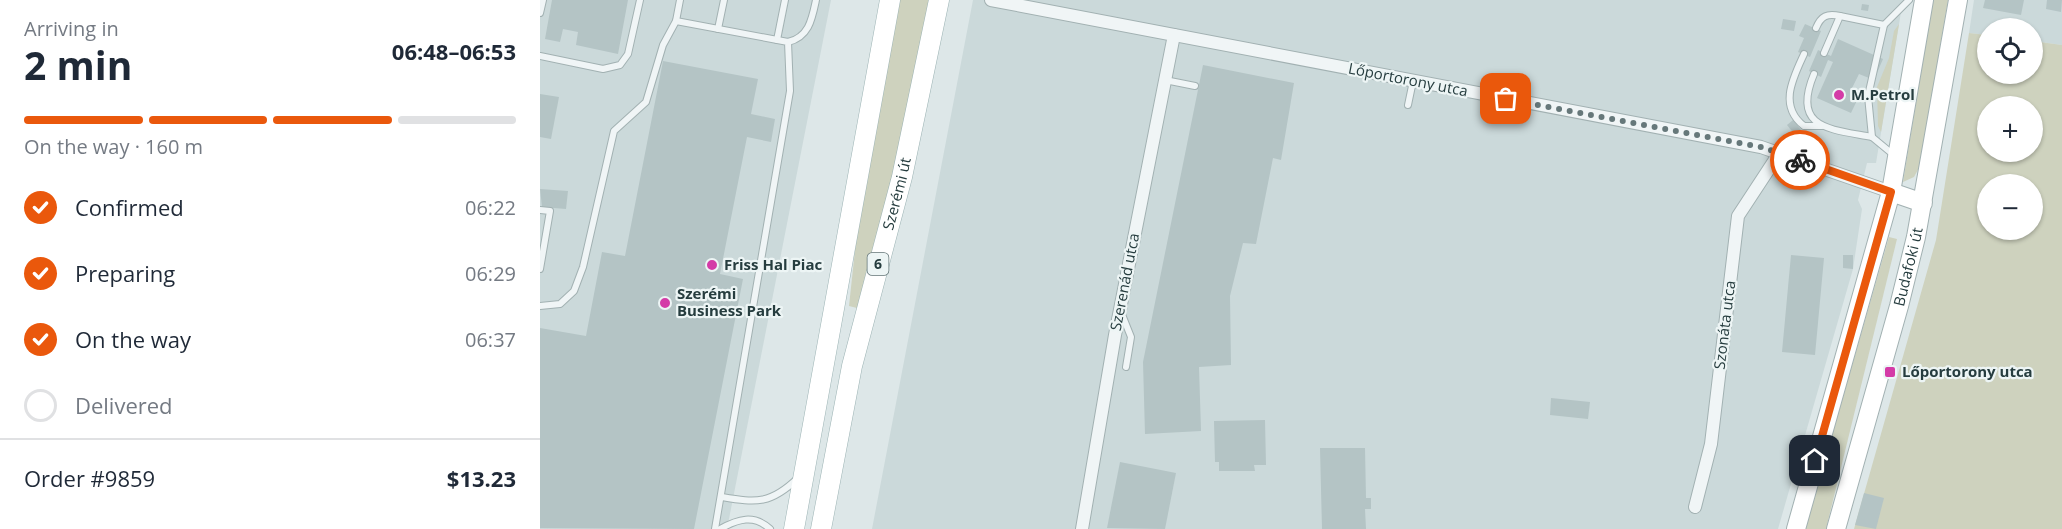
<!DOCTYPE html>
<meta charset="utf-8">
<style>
:root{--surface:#fff;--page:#f2f2f3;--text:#1f2937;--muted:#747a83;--line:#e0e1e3;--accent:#ea580c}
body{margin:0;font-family:"Open Sans",sans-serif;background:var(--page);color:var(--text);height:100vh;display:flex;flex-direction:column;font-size:22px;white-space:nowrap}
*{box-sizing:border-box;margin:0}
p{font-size:20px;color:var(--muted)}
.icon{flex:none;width:33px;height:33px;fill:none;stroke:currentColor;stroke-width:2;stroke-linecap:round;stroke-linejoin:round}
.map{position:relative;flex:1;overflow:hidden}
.side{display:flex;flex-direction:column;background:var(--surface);width:540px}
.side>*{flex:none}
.buttons{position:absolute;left:1437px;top:18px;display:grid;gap:12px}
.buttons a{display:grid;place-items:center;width:66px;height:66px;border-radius:50%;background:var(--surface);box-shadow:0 2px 4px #0004;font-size:30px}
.pin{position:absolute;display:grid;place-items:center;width:51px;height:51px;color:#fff;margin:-26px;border-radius:12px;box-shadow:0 3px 9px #0006}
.courier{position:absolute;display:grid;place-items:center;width:60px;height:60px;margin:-30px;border:4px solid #ea580c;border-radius:50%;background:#fff;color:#222;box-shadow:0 2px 8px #0007}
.headline em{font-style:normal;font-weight:700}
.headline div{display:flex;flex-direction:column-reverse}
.headline{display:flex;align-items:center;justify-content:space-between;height:102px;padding:0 24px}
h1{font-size:39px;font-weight:700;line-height:45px}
.bar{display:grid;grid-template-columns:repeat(4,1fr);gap:9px 6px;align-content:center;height:72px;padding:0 24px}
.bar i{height:8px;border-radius:4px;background:var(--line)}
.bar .current{background:var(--accent)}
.bar p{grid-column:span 4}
.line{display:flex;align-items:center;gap:15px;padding:0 24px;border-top:2px solid var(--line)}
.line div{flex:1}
ol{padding:0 24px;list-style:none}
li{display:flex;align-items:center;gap:18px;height:66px}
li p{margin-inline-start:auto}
li .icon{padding:6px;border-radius:50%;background:var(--accent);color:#fff;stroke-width:4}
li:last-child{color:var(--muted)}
li i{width:33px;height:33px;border:3px solid var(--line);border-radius:50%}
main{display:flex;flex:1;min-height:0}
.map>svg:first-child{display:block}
</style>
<main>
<section class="side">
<div class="headline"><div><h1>2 min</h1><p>Arriving in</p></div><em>06:48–06:53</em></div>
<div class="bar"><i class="current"></i><i class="current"></i><i class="current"></i><i></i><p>On the way · 160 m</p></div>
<ol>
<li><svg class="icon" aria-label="check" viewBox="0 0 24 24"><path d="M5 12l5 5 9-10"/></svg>Confirmed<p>06:22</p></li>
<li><svg class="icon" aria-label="check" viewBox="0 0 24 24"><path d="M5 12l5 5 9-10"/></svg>Preparing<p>06:29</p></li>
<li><svg class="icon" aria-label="check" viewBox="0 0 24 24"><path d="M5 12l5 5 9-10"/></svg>On the way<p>06:37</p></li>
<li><i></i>Delivered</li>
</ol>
<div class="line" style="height:78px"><div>Order #9859</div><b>$13.23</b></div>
</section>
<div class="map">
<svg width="1522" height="529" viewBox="0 0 1522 529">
<rect width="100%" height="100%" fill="#dde7e8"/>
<g fill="#cbd9da">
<path d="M0,0H291L187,529H0Z"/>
<path d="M433,0H1363L1336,163H1327L1318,200L1322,209L1313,269L1238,529H332Z"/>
<path d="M1434,0H1522V45L1493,41L1492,28H1448L1447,35L1429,33Z"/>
</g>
<g fill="#ced2be" fill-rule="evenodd">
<path d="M359,0H389L363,135L317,308L309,306L319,213Z"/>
<path d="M1393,0H1408L1380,166L1374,177L1363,182Z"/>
<path d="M1359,24L1341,132L1338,126L1337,87L1349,58L1354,31Z"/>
<path d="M1429,33L1447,35L1448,74H1492L1493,41L1522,45V529H1314L1396,240ZM1448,106H1492V152H1448ZM1448,184H1492V230H1448Z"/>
<path d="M1349,237L1357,239L1286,529H1265Z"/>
</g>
<g fill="#b4c4c5">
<path d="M12,0H88L78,54L36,45L38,32L23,29L20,42L5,39Z"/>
<path d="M1445,0H1484L1481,15L1443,8Z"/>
<path d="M1507,0H1522L1521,12L1506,9Z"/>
<path d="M1322,4L1329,5L1328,11L1321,10Z"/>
<path d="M1243,19L1256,21L1254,31L1241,29Z"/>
<path d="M1265,24L1281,31L1270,57L1258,52L1264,38L1259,36Z"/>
<path d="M1298,39L1343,59L1334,80L1319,74L1312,88L1321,92L1311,113L1277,98L1293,62L1288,60L1281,77L1269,71L1278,50L1291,56Z"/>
<path d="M123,61L218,79L211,114L235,119L231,142L207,137L180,274L203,279L154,529L0,528V328L46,336L62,252L85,256Z"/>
<path d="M663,65L754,83L741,160L733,158L716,244L703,243L690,296L691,365L659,367L661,431L605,434L603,362Z"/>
<path d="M0,94L19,97L11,139L0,137Z"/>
<path d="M1253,120L1261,130L1255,135L1247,125Z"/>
<path d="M0,189L28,191L26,209L2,207Z"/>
<path d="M1251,255L1284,258L1275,355L1242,352Z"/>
<path d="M1303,255H1313V269L1303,268Z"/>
<path d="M1011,398L1050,402L1048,419L1010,415Z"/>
<path d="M725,420L726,465H714L715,471H679V462H675L674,421Z"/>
<path d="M780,448H825L826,498H831V509H825L826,529H782Z"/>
<path d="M580,462L636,473L625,529L567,528Z"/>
<path d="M1324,493L1344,498L1336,529L1315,525Z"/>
</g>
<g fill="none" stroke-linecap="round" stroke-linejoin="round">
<defs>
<g id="lane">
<path d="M0,13L3,0"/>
<path d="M136,21L248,42L250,91L175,529"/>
<path d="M1276,28C1281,16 1287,13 1300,16"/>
<path d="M178,29L184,0"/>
<path d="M237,40L245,0"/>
<path d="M248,42C269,37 272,19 276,0"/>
<path d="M1284,53L1300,16L1344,25"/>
<path d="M1264,54C1253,78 1238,106 1264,126H1282"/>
<path d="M0,56L63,69L80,65L88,54L100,0"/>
<path d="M1274,74C1251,129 1290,129 1332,137"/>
<path d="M625,80L655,86"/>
<path d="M868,105L873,81"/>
<path d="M1355,156L1332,137L1328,96L1344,25L1369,0"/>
<path d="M0,210L10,211L0,269"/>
<path d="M0,306L20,304L34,291L43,267L74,131L106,102L123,45L136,21L140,0"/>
<path d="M581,312L591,337L586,367"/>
<path d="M182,497C217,503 231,504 258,478"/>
<path d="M180,529C198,519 214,514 230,529"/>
</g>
<g id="street">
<path d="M451,0L1221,147L1351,192"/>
<path d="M1155,507L1171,444L1198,216L1240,152"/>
<path d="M542,529L575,335L634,35"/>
</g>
<g id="secondary">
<path d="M1351,192L1383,203"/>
<path d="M1256,529L1351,192L1384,0"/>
<path id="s1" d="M1296,529L1359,306L1376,237L1418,0"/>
</g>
<g id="primary">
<path d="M254,529L350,0"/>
<path id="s2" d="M281,529L312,366L362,177L399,0"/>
</g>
</defs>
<use href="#lane" stroke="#a2b1b2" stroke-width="8"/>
<use href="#street" stroke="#a2b1b2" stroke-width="14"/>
<use href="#secondary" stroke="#a2b1b2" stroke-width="20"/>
<use href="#primary" stroke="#9cb3b4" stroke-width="21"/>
<use href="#lane" stroke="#f0f5f6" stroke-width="6"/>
<use href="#street" stroke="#f0f5f6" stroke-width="12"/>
<use href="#secondary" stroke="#fff" stroke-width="18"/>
<use href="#primary" stroke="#fff" stroke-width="20"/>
</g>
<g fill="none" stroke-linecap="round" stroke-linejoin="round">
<path stroke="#66787a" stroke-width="6" stroke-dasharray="0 10.8" d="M966,99L1221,147L1260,160"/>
<path stroke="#ea580c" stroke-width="8" d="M1260,160L1351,192L1275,461"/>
</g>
<g fill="#d43ba7" stroke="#edf5f5" stroke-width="2">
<circle cx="1299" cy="95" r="6"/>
<circle cx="172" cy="265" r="6"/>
<circle cx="125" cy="303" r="6"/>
<rect x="1344" y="366" width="12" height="12" rx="3"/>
</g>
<g text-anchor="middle" stroke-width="4.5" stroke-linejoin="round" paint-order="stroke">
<rect fill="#edf5f5" stroke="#627476" stroke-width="1.5" x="327.5" y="253" width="21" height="22" rx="4.5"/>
<g font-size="14" font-weight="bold" fill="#263d3f">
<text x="338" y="269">6</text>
</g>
<g font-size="15" fill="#263d3f" stroke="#edf5f5">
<text transform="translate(868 80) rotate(11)" y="5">Lőportorony utca</text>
<text dy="5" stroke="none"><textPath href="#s2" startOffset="344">Szerémi út</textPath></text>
<text dy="5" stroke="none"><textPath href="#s1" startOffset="272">Budafoki út</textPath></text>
<text transform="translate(585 282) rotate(-79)" y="5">Szerenád utca</text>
<text transform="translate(1185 325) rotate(-83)" y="5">Szonáta utca</text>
</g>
<g font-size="15" font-weight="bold" fill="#263d3f" stroke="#edf5f5" text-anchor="start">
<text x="1311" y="100">M.Petrol</text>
<text x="184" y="270">Friss Hal Piac</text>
<text x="137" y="299">Szerémi<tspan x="137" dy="17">Business Park</tspan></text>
<text x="1362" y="377">Lőportorony utca</text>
</g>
</g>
</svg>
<div class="buttons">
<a><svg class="icon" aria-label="locate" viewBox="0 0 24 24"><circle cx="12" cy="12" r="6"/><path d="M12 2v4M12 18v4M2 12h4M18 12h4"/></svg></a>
<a>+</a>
<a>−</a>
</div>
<div class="pin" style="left:966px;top:99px;background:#ea580c"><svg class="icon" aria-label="bag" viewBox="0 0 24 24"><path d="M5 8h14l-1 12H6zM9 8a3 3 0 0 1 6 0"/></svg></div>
<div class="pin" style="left:1275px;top:461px;background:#1f2937"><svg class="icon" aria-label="home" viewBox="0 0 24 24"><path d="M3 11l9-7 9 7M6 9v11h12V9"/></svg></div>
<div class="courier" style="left:1260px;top:160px"><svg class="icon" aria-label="bike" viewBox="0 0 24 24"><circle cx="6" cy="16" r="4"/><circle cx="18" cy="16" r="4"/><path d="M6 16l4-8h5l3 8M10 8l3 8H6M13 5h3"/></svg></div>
</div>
</main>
